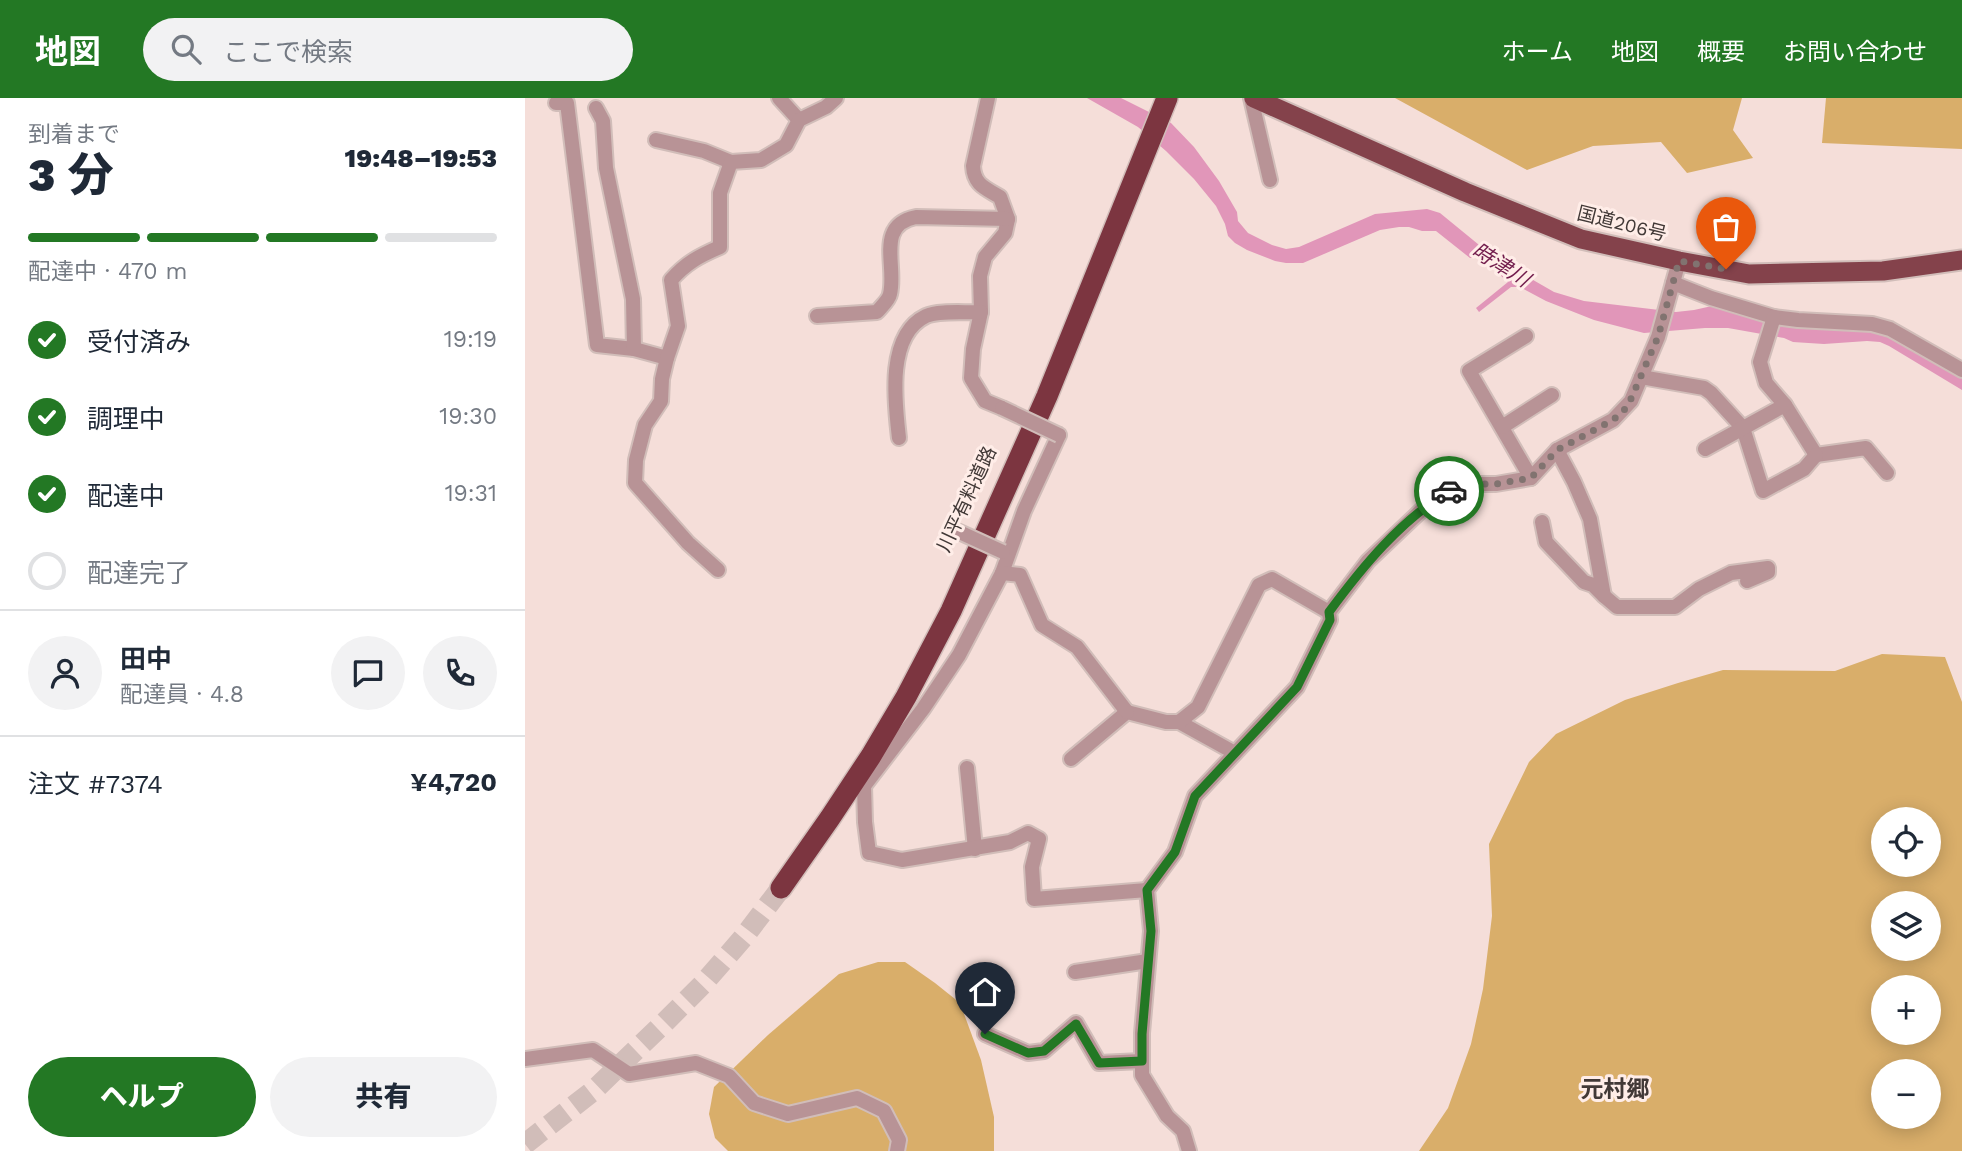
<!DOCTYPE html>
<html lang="ja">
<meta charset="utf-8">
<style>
:root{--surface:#fff;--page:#f2f2f3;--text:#1f2937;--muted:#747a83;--line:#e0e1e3;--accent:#237824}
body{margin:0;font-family:"Work Sans","Noto Sans JP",sans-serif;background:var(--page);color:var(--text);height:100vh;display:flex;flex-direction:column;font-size:26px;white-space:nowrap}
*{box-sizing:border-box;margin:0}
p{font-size:23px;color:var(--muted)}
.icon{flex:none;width:38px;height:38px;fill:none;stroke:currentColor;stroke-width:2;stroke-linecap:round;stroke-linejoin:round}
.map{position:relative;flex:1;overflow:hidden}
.details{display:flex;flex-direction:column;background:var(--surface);width:525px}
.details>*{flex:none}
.buttons{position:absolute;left:1346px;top:709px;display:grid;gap:14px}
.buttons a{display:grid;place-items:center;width:70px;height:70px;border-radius:50%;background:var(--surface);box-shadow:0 4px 18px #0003;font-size:35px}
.pin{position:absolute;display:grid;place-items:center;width:60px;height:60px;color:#fff;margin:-72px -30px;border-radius:50% 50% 50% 0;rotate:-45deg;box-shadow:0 0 7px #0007}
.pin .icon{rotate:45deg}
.courier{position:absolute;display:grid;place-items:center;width:70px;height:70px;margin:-35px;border:5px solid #237824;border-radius:50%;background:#fff;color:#222;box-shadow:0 2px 9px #0007}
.summary em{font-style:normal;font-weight:800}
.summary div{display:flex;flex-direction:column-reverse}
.summary{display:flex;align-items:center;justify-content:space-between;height:119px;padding:0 28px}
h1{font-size:46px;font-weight:800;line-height:52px}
.bar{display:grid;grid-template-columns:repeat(4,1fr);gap:10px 7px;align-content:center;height:84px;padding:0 28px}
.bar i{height:9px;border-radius:5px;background:var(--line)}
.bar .selected{background:var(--accent)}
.bar p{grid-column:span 4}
.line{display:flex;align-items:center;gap:18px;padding:0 28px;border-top:2px solid var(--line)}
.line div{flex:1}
.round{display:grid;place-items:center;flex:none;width:74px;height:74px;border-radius:37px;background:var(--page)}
ol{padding:0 28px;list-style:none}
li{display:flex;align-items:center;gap:21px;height:77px}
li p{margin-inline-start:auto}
li .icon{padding:7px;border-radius:50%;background:var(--accent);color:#fff;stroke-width:4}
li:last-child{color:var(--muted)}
li i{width:38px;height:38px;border:4px solid var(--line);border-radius:50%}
.action{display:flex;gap:14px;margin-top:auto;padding:14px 28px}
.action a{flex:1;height:80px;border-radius:42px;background:var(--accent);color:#fff;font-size:28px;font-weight:800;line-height:80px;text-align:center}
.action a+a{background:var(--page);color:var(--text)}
header{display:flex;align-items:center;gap:42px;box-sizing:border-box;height:98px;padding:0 35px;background:var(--accent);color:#fff}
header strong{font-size:33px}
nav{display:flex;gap:38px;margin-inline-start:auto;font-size:24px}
.search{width:490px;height:63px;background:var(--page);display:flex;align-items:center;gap:18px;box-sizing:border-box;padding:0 24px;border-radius:38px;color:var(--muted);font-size:26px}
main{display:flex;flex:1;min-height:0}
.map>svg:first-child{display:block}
</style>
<header>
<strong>地図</strong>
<div class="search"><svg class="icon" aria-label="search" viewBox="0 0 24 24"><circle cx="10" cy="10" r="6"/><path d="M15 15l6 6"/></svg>ここで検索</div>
<nav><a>ホーム</a><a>地図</a><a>概要</a><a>お問い合わせ</a></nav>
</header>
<main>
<section class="details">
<div class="summary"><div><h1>3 分</h1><p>到着まで</p></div><em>19:48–19:53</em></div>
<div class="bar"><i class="selected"></i><i class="selected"></i><i class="selected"></i><i></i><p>配達中 · 470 m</p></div>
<ol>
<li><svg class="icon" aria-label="check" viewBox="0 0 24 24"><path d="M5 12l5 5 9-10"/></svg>受付済み<p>19:19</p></li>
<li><svg class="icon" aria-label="check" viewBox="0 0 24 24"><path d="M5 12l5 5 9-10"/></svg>調理中<p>19:30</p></li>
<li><svg class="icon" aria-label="check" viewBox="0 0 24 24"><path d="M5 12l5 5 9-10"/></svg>配達中<p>19:31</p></li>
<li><i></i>配達完了</li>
</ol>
<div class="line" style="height:126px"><a class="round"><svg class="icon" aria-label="person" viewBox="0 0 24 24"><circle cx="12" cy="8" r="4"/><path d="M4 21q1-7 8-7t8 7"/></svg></a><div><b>田中</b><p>配達員 · 4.8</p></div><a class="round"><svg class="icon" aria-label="chat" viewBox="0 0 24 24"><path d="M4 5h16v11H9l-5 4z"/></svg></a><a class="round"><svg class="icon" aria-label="phone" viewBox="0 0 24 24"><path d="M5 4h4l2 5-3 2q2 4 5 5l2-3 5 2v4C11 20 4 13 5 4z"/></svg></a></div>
<div class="line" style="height:91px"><div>注文 #7374</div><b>¥4,720</b></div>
<div class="action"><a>ヘルプ</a><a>共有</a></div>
</section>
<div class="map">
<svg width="1437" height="1053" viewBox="0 0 1437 1053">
<rect width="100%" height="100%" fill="#f5ded9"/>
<g fill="#d9ae6a" fill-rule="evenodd">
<path d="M870,0H1217L1208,32L1228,60L1162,75L1136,44L1068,48L1002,72Z"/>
<path d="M1301,0H1437V51L1297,45Z"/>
<path d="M1357,556L1420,559L1437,604V1053H894L923,1010L946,946L958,891L967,818L964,746L1004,664L1031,636L1100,602L1153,585L1198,572L1310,573ZM1404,721V766H1358V721ZM1404,805V850H1358V805ZM1358,889H1404V934H1358ZM1358,973H1404V1018H1358Z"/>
<path d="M353,864H380L410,885L435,905L456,962L469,1019V1053H203L190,1040L184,1016L189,989L243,937L314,876Z"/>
</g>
<path fill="#e196b9" d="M562,0H596L646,25L669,49L694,83L712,114L713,123L723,135L747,147L761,151L774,149L850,116L902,111L915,115L970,160L1029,194L1059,203L1151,214L1169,212L1187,208L1273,227L1346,231L1367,238L1437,276V292L1364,248L1355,244L1342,243L1299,246L1268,244L1259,240L1203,230H1180L1119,235L1069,222L1021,203L995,189H986L954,214L951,210L983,184L956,160H945L911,133H897L884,129H874L855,132L778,165H761L750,163L722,152L710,145L703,138L700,126L691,108L669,81L641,53L613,29Z"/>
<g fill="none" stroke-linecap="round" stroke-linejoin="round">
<path stroke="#d1bdb9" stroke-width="21" stroke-dasharray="21 10" stroke-linecap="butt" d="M0,1046L68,993L140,924L178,886L218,840L256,790"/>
<defs>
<g id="minor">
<path d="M254,0L274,22"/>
<path d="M463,0L448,68C449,87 460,90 475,99L483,121L480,135L460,159L455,178L456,214L448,251L446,280L460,303L477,310"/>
<path d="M726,0L745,82"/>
<path d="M31,5H42L72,247L109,251L142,260"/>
<path d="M71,10L78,23L81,70L108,201L109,251"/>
<path d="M131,42L179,53L206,64"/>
<path d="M1148,185L1186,200L1249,219L1273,222L1347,226L1365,231L1437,272"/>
<path d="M292,218L352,214C356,209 364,202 365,196C372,168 350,127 391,119L483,121"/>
<path d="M1249,219L1235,264L1241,285L1260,307L1291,357L1341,350L1362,375"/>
<path d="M1001,238L944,273L1006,380"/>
<path d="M1116,279L1179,290L1186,295L1218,330L1238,393L1279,371L1291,357"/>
<path d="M977,329L1027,297"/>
<path d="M374,340C370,305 361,237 401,218C414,212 441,215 456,214"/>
<path d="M1180,351L1260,307"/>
<path d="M1017,424L1021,444L1059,484L1068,487L1079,498L1065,421L1049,384L1032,352"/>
<path d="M193,472L163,445L110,385L111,362L120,327L136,303L137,281L142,260L153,228L146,182C161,165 174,158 195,149V95L206,64L236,62L261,47L274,22L301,9L311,0"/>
<path d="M477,475L499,413L534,337"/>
<path d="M1079,498L1092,509H1150L1174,491L1206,475L1243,470V474L1222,483"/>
<path d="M654,624L710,655"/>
<path d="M546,661L602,614L641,624H654L673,609L734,487L747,481L804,514"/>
<path d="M442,670L450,751"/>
<path d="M344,755L340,724L339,688L398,611L434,557L477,475L495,477L517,527L552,549L602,614"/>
<path d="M345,755L377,762L485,744L503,735L514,741L507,769L509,801L622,792"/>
<path d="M550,874L623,863"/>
<path d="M460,936L503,955L519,953L551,925L574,965L617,963"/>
<path d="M0,961L68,952L104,976L171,965L204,978L229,1005L263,1016L332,1000L359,1013L374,1042L372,1053"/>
<path d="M664,1053L658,1033L642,1018L617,977V935L626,833L622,792L650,754L670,698L772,589L805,522L804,514L843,463L903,406L937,386H971L1006,380L1032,352L1088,322L1106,303L1133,239L1154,163"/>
</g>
<path id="trunk" d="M729,0L940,94L1056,141L1154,163L1224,176L1358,173L1437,162"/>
<path id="motorway" d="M256,790L305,720L346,658L381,599L426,513L522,298L642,0"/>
</defs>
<use href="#minor" stroke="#d1bdb9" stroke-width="18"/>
<use href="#trunk" stroke="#d1bdb9" stroke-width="23"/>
<use href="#motorway" stroke="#d1bdb9" stroke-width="24"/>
<use href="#minor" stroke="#b89396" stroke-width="14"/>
<use href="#trunk" stroke="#84424b" stroke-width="19"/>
<use href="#motorway" stroke="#7c3540" stroke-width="21"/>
<defs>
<g id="minor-bridge">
<path d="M477,310L534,337"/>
<path d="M432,433L478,454"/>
</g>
</defs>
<use href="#minor-bridge" stroke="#d1bdb9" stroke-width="18" stroke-linecap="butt"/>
<use href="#minor-bridge" stroke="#b89396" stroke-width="14"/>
</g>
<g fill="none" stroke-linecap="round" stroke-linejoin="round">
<path stroke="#817370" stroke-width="7" stroke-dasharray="0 12.6" d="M924,393L937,386H971L1006,380L1032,352L1088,322L1100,311L1105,303L1133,239L1154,163L1201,171"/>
<path stroke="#237824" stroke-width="9" d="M460,936L503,955L519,953L551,926L574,965L617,963V936L626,833L622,792L650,754L670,698L772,589L805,522L804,514C838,468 875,423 924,393"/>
</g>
<g text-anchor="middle" stroke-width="6" stroke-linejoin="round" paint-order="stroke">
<g font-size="19" fill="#423937" stroke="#ffede8">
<text transform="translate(1097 125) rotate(14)" y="7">国道206号</text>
<text transform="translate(441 401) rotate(-65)" y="7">川平有料道路</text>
</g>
<g font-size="21" font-style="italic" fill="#721c4c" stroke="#ffede8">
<text transform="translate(976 167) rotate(32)" y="7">時津川</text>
</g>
<g font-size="23" font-weight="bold" fill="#423937" stroke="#ffede8">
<text x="1090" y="999">元村郷</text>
</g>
</g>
</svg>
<div class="buttons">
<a><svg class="icon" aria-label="locate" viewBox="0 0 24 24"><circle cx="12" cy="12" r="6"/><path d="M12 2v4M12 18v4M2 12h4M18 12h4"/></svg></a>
<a><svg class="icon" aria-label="layers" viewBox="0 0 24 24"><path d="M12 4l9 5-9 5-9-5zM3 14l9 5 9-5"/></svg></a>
<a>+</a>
<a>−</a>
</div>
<div class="pin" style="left:1201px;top:171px;background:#ea580c"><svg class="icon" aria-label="bag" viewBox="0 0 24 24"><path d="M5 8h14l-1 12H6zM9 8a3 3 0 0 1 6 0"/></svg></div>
<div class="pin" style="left:460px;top:936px;background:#1f2937"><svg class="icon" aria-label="home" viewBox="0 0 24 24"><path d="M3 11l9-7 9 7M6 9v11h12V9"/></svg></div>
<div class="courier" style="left:924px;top:393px"><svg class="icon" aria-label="car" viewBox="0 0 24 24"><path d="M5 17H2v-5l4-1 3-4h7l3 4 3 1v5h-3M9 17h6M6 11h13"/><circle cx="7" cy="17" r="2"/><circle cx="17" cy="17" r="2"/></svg></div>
</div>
</main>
